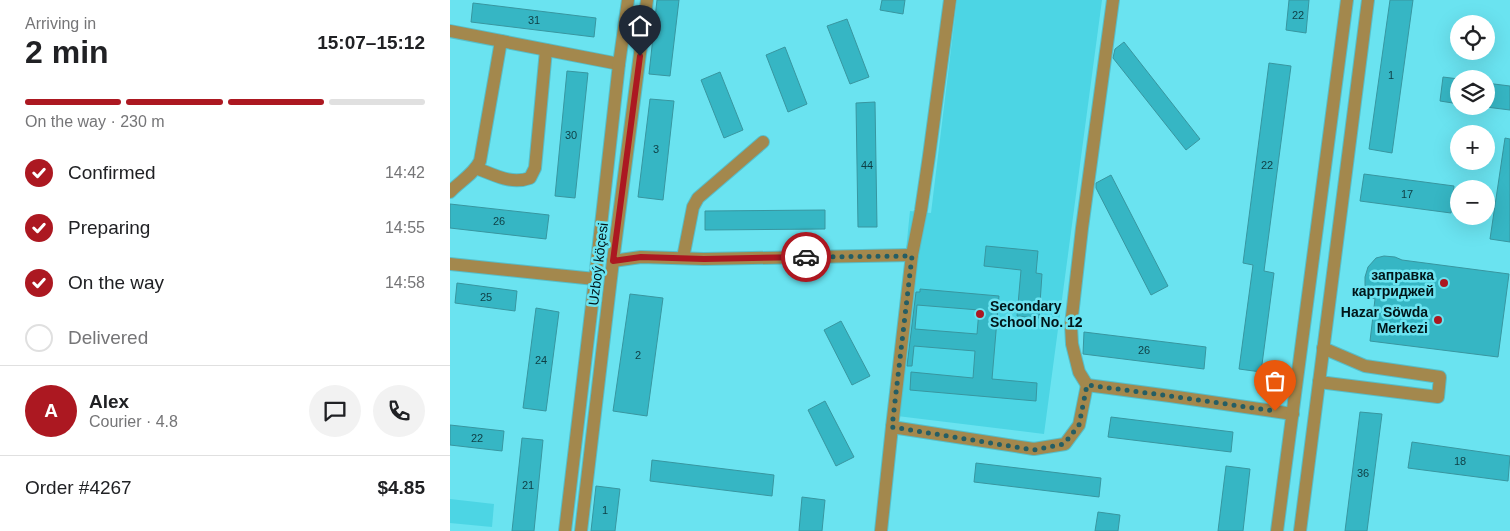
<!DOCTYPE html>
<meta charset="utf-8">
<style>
:root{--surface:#fff;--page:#f2f2f2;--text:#202124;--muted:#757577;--line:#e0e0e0;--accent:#ac1821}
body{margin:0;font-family:Helvetica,sans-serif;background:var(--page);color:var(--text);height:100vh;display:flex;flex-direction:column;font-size:19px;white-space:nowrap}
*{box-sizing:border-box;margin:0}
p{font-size:16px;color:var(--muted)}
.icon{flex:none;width:28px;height:28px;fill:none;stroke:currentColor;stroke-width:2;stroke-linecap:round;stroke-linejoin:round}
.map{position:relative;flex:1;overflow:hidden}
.sheet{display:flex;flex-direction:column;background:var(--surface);width:450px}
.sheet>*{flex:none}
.controls{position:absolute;left:1000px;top:15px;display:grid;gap:10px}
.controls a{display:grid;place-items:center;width:45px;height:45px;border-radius:50%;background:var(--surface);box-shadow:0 5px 20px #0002;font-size:25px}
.pin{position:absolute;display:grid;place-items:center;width:42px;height:42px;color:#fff;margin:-51px -21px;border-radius:50% 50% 50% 0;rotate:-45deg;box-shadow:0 0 5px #0007}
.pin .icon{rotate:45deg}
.courier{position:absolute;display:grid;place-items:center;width:50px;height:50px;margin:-25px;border:4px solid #ac1821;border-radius:50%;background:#fff;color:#222;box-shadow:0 1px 6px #0007}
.headline em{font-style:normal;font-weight:800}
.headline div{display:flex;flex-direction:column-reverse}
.headline{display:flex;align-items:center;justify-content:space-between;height:85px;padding:0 25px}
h1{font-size:32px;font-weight:800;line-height:38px}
.bar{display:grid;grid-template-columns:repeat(4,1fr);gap:8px 5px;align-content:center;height:60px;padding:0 25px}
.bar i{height:6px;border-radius:4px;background:var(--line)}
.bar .selected{background:var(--accent)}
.bar p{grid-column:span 4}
.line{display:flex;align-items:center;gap:12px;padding:0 25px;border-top:1px solid var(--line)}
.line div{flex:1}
.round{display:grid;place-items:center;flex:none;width:52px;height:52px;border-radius:26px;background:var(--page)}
ol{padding:0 25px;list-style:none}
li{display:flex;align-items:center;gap:15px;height:55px}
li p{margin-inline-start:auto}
li .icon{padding:5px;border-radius:50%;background:var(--accent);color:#fff;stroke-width:4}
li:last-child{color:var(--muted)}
li i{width:28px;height:28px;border:2px solid var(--line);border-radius:50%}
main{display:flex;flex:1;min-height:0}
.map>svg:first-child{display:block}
</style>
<main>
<section class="sheet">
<div class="headline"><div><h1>2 min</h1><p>Arriving in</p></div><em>15:07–15:12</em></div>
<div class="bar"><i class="selected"></i><i class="selected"></i><i class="selected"></i><i></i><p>On the way · 230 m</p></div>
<ol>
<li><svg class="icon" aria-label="check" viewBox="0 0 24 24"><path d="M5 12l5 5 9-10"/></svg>Confirmed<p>14:42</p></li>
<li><svg class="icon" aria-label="check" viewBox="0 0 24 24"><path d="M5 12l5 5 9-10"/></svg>Preparing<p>14:55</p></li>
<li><svg class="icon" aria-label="check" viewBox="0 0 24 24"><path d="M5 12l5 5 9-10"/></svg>On the way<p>14:58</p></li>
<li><i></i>Delivered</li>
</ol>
<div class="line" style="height:90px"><b class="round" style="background:var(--accent);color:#fff">A</b><div><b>Alex</b><p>Courier · 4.8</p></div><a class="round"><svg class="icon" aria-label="chat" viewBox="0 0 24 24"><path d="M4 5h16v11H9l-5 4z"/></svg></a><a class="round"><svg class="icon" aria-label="phone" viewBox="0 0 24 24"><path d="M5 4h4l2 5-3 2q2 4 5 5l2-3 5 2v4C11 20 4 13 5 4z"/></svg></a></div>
<div class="line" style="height:65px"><div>Order #4267</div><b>$4.85</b></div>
</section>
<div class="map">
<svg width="1060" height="531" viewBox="0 0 1060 531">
<rect width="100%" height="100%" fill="#6ae3f0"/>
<g fill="#4cd5e4">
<path d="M507,0H652L594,434L439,415L460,211L481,213Z"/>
<path d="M0,499L44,504L42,527L0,523Z"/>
</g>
<g fill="#36b6c4" stroke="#3896a0" fill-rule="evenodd">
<path d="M207,0H229L220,76L199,74Z"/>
<path d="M432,0H455L453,14L430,10Z"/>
<path d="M839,0H859L856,33L836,30Z"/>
<path d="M940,0H963L942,153L919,149Z"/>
<path d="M23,3L146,18L144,37L21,22Z"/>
<path d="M397,19L419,77L400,84L377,26Z"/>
<path d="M674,42L750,139L736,150L663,58L665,49Z"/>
<path d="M335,47L357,104L338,112L316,55Z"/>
<path d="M819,63L841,66L814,271L824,273L811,372L789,369L803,265L793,263Z"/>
<path d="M117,71L138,73L125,198L105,196Z"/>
<path d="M270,72L293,130L274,138L251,80Z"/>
<path d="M993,77L1009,79V104L990,101Z"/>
<path d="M1036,83L1060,86V110L1036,107Z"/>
<path d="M200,99L224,101L213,200L188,197Z"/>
<path d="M425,102L427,227H408L406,103Z"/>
<path d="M1055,138L1060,139V242L1040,239Z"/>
<path d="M914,174L1004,186L1001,213L910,201Z"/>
<path d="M661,175L718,286L701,295L646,188V183Z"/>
<path d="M0,204L99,215L96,239L0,228Z"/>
<path d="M375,210V229L255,230V211Z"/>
<path d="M536,246L588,251L586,273L592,274L589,318L567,316L571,270L534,266Z"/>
<path d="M934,256L945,257L952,260L1059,274L1048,357L920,341L925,299L918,296L915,286V277L918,267L926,258Z"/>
<path d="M7,283L67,291L65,311L5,303Z"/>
<path d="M470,289L549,296L542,379L587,383L586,401L460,390L461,372L523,378L525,351L464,346L462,366H457L466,292H470ZM467,305L529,310L527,334L465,329Z"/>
<path d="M180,294L213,298L197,416L163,411Z"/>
<path d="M86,308L109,312L96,411L73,408Z"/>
<path d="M391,321L420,376L402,385L374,330Z"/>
<path d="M634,332L756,347L754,369L633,354Z"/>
<path d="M375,401L404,457L386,466L358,410Z"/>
<path d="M910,412L932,414L917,531H895Z"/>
<path d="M661,417L783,432L781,452L658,437Z"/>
<path d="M0,425L54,431L52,451L0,445Z"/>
<path d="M72,438L93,440L84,531H62Z"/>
<path d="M962,442L1060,456L1058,481L958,468Z"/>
<path d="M202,460L324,475L322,496L200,481Z"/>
<path d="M526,463L651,478L649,497L524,482Z"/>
<path d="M776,466L800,469L793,531H768Z"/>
<path d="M146,486L170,489L165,531H141Z"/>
<path d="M352,497L375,500L372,531H349Z"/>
<path d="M648,512L670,515L668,531H645Z"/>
</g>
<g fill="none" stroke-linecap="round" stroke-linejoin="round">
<defs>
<g id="minor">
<path d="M0,31L169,64"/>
<path d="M26,168C45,175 61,185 80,178L85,168L96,50"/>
<path d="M0,192C10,181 23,175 30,161L51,41"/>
<path d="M233,258L243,207L248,198L313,142"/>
<path d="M163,261L191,257L254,259L462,255"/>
<path d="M0,264L145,279"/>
<path d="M869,382L988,397L990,377L915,366L873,348"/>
<path d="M637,385L629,372L622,344L621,325L632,228L663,0"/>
<path d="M442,427L462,255L471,210L479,156L500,0"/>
<path d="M115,531L145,279L169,64L178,0"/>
<path d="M131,531L163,261L197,0"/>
<path d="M431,531L442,427L584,449L615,444L629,425L637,385L720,396L843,414"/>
<path d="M827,531L897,0"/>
<path d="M850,531L918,0"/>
</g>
</defs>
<use href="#minor" stroke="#57bec9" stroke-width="14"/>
<use href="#minor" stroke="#a3884d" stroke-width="12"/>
</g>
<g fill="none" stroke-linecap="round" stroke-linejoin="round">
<path stroke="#255e64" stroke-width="5" stroke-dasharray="0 9" d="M356,257L462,256L442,427L584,450L614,444L629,425L637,385L720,396L825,411"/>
<path stroke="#ac1821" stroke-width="6" d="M190,56L163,261L191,257L254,259L356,257"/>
</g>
<g fill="#ac1821" stroke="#6ae3f0" stroke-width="2">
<circle cx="994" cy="283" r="5"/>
<circle cx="530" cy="314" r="5"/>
<circle cx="988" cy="320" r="5"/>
</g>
<g text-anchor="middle" stroke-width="5" stroke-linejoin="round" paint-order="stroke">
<g font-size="11" fill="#0e3e44">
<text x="848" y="19">22</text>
<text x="84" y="24">31</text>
<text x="941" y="79">1</text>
<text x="121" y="139">30</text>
<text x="206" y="153">3</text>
<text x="417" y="169">44</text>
<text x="817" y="169">22</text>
<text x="957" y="198">17</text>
<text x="49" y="225">26</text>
<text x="36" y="301">25</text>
<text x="694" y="354">26</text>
<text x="188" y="359">2</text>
<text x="91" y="364">24</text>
<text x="27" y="442">22</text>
<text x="1010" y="465">18</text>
<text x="913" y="477">36</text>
<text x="78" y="489">21</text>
<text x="155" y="514">1</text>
</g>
<g font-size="14" fill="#001619" stroke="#6ae3f0">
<text transform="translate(148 264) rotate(-83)" y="5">Uzboý köçesi</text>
</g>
<g font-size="14" font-weight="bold" fill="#001619" stroke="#6ae3f0" text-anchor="end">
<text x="984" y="280">заправка<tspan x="984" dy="16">картриджей</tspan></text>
<text x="540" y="311" text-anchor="start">Secondary<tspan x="540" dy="16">School No. 12</tspan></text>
<text x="978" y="317">Hazar Söwda<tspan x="978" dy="16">Merkezi</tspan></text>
</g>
</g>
</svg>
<div class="controls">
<a><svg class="icon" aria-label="locate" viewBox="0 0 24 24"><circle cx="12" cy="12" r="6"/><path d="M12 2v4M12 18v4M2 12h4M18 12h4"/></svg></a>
<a><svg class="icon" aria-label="layers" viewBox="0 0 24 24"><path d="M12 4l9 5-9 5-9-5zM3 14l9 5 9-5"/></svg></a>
<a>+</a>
<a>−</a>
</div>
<div class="pin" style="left:825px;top:411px;background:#ea580c"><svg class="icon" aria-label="bag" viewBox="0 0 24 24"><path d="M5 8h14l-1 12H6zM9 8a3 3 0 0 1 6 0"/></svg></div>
<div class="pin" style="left:190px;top:56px;background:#1f2937"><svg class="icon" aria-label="home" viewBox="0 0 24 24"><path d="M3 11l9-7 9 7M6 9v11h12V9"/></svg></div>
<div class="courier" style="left:356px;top:257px"><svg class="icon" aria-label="car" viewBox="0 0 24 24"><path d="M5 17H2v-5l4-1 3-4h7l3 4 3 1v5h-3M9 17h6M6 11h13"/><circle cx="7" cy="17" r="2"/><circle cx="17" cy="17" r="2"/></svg></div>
</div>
</main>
